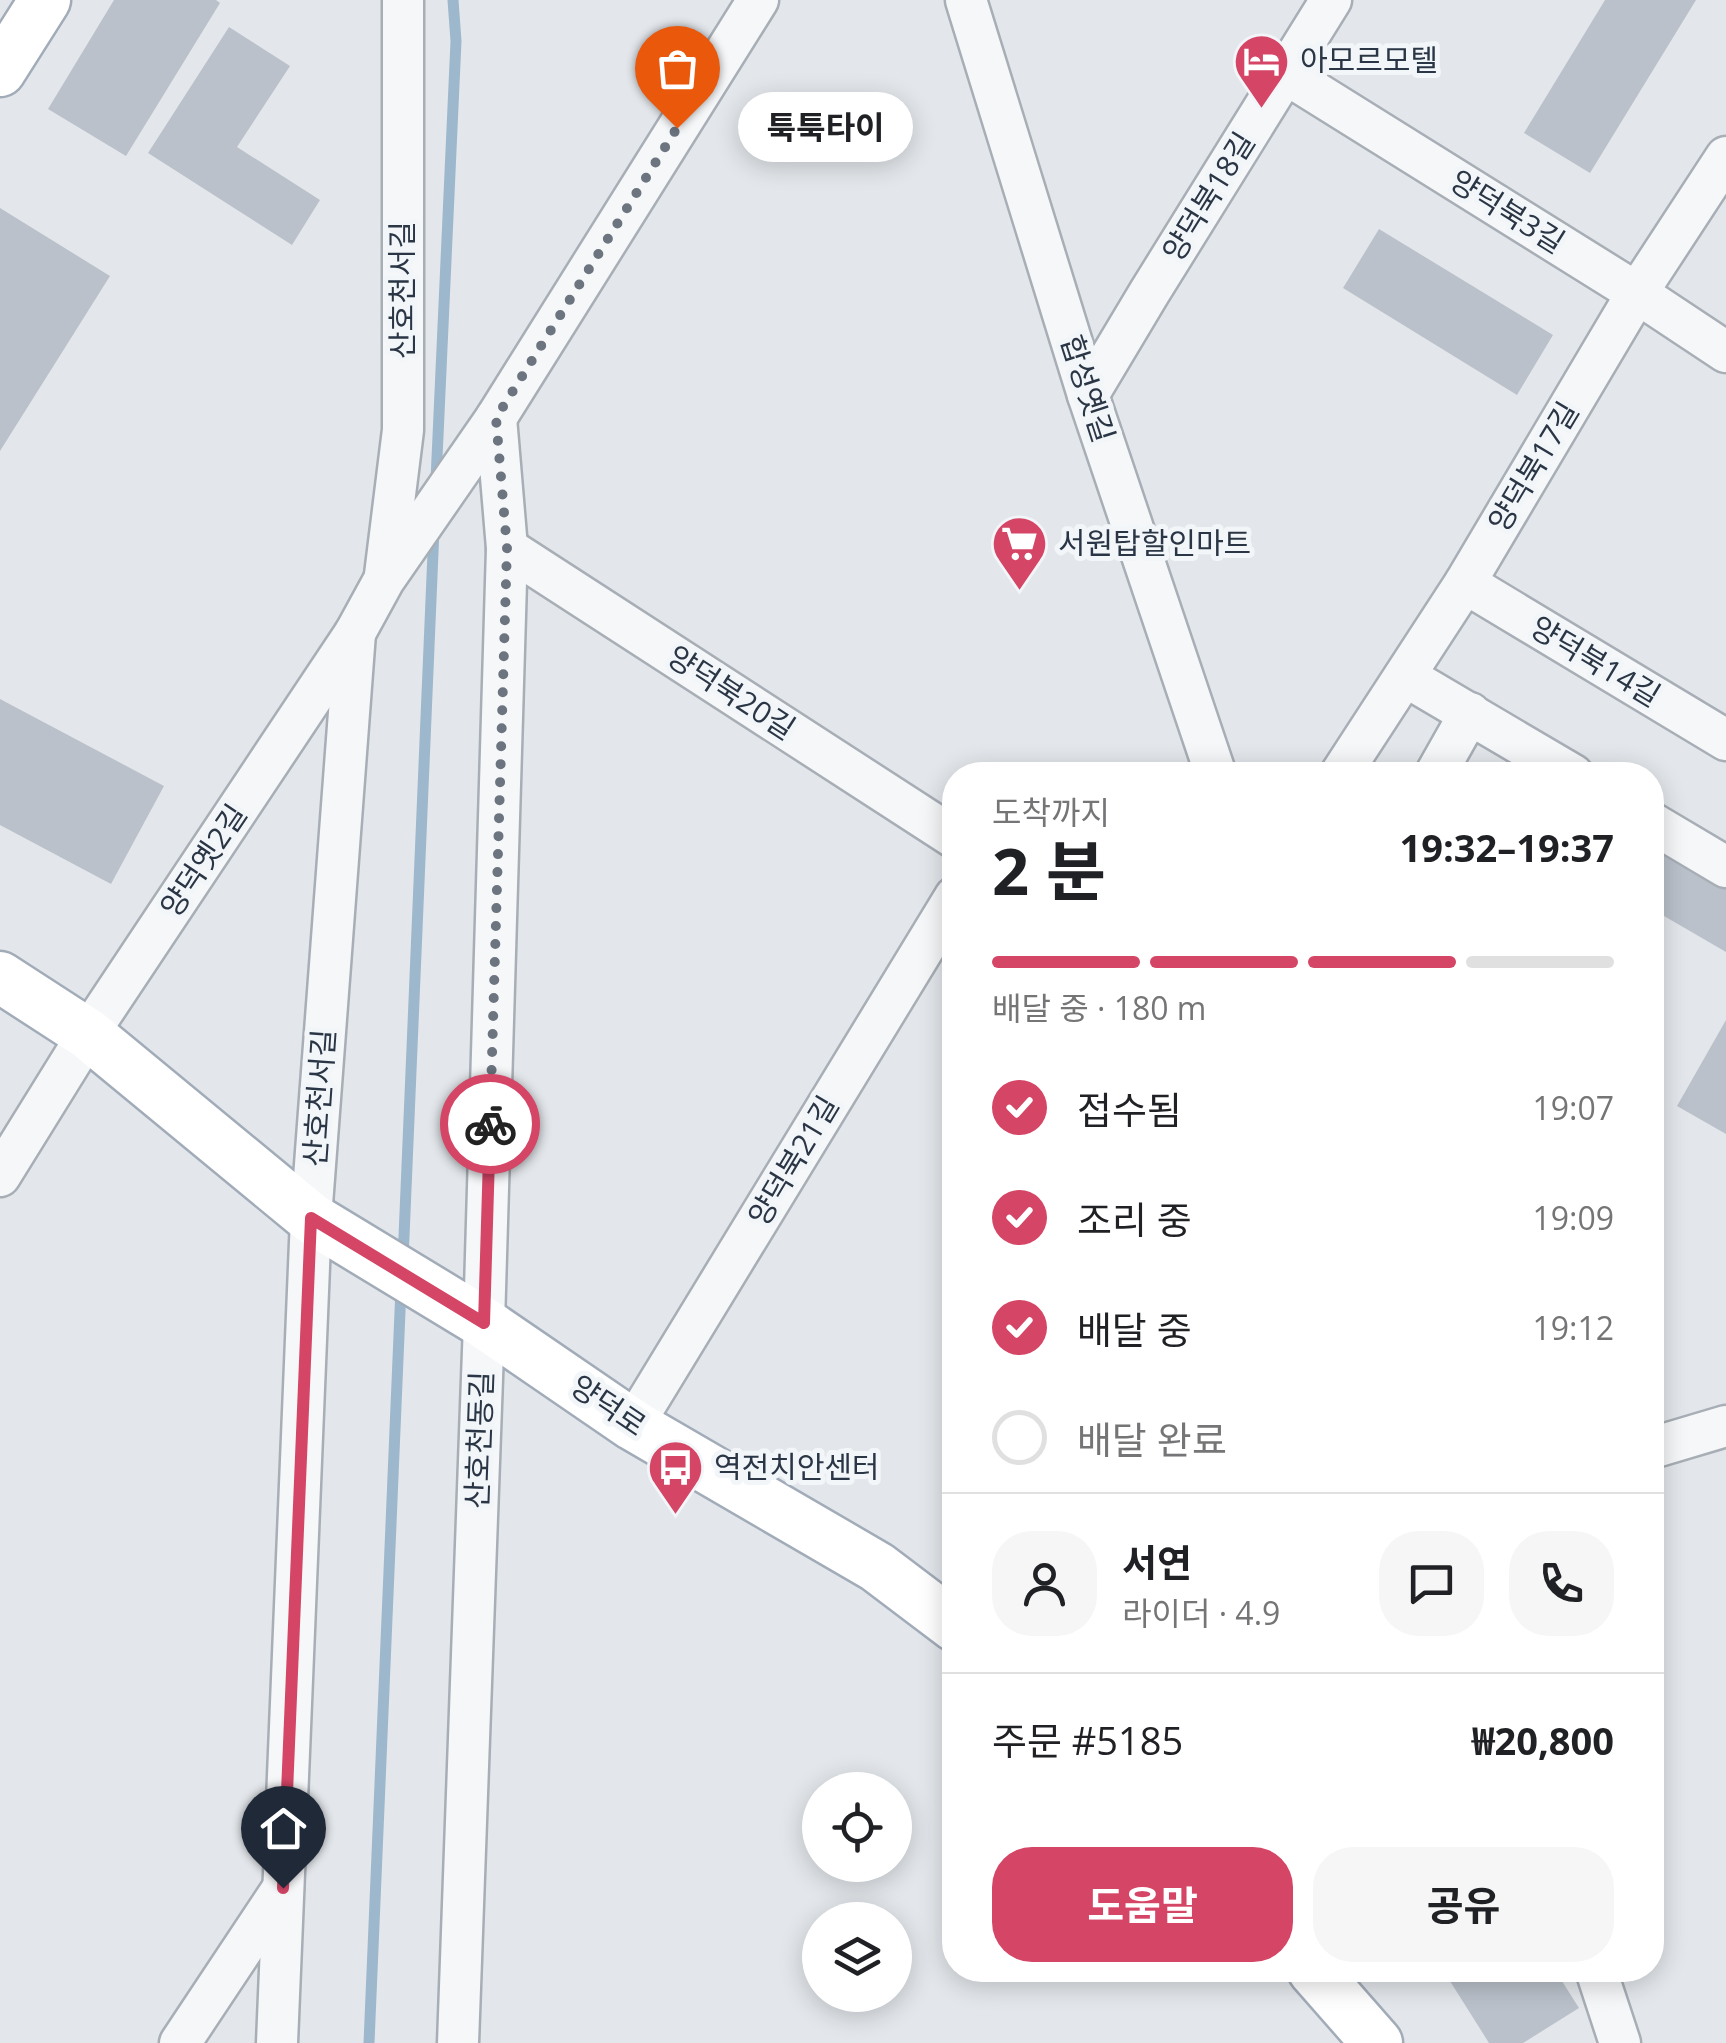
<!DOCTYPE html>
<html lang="ko">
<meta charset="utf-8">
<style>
:root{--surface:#fff;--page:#f6f6f6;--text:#202124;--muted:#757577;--line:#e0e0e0;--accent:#d44566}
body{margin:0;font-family:"Open Sans","Noto Sans KR",sans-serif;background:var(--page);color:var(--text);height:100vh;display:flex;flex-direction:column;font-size:38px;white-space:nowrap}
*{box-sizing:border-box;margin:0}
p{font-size:32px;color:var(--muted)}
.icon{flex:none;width:55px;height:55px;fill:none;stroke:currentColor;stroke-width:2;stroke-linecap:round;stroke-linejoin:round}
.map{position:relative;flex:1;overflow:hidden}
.sheet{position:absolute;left:942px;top:762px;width:722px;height:1220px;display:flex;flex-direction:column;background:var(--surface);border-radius:40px;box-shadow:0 5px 25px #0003}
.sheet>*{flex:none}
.controls{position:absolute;left:802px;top:1772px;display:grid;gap:20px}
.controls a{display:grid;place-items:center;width:110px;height:110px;border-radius:50%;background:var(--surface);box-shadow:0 5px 25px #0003;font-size:50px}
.pin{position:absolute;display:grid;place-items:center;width:85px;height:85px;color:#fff;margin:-102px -42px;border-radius:50% 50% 50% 0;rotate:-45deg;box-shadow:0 0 10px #0007}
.pin .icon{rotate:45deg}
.courier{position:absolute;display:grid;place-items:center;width:100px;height:100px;margin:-50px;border:8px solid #d44566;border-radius:50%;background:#fff;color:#222;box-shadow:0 2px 12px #0007}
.bubble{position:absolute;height:70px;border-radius:35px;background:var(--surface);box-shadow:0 5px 25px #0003;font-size:32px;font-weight:700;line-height:70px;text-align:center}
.head em{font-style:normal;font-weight:700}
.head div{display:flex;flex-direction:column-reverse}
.head{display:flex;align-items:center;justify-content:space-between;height:170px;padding:0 50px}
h1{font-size:65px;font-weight:700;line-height:75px}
.bar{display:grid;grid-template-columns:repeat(4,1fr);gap:15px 10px;align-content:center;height:120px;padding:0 50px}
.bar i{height:12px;border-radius:8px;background:var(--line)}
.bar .on{background:var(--accent)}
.bar p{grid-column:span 4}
.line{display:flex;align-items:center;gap:25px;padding:0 50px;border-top:2px solid var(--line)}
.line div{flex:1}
.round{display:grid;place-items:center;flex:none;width:105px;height:105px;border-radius:40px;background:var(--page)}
ol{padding:0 50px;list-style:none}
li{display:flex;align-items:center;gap:30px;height:110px}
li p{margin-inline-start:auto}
li .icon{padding:10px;border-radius:50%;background:var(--accent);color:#fff;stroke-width:4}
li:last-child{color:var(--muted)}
li i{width:55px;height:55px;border:5px solid var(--line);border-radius:50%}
.cta{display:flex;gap:20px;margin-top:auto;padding:20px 50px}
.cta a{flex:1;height:115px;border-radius:40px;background:var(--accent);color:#fff;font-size:40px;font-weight:700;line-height:115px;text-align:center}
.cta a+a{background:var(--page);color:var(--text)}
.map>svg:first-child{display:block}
</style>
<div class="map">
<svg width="1726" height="2043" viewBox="0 0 1726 2043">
<rect width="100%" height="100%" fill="#e3e7eb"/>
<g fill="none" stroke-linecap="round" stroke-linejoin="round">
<g stroke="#9db8cc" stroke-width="11">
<path d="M436,480L456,41L453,0"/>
<path d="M403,1260L434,529"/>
<path d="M369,2043L401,1288"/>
</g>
</g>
<g fill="#bac1ca">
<path d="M114,0H216L220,3L126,156L48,109Z"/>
<path d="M1605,0H1696L1590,173L1524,133Z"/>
<path d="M229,27L290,66L237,147L320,200L292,245L148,153Z"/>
<path d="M0,208L110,276L0,451Z"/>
<path d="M1379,229L1553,335L1517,395L1343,288Z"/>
<path d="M0,699L164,786L111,884L0,825Z"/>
<path d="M1652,840L1726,884V952L1652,909Z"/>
<path d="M1726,1020V1134L1677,1106Z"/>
<path d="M1443,1970H1555L1579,2008L1523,2043H1489Z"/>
</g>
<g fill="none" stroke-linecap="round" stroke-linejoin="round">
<defs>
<g id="minor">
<path d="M966,0L1088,395L1216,775"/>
<path d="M1286,74L1637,293L1726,352"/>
<path d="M1088,395L1149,293L1331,0"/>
<path d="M507,548L955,838"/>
<path d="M385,575L403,430V0"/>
<path d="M1465,583L1726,740"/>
<path d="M1405,676L1573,775"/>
<path d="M1340,775L1465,583L1637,293L1726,157"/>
<path d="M1435,775L1470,713"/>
<path d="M1652,823L1726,867"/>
<path d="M0,1176L88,1034L355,633L384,580L496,418L758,0"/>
<path d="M633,1425L955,897"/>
<path d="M1652,1448L1726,1426"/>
<path d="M1596,1970L1620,2043"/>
<path d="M180,2043L283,1888"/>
<path d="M277,2043L311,1218L355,633"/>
<path d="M458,2043L484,1323L507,548L496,418"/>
</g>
<g id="major">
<path d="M0,71L45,0"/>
<path d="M0,977L88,1034L311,1218L484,1323L633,1425L877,1567L955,1626"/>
<path d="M1313,1970L1377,2043"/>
</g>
</defs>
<use href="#minor" stroke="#a8aeb6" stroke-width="45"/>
<use href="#major" stroke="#a2acb8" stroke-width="55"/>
<use href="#minor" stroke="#f6f7f9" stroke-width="40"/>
<use href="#major" stroke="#fff" stroke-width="50"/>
</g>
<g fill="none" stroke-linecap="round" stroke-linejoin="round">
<path stroke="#6b747f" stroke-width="10" stroke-dasharray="0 18" d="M490,1124L507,548L496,418L677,128"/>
<path stroke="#d44566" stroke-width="12" d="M283,1888L311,1218L484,1323L490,1124"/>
</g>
<defs>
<symbol id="hotel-pin" viewBox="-11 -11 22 30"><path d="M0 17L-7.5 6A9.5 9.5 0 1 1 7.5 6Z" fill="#d44566" stroke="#f3f6f9"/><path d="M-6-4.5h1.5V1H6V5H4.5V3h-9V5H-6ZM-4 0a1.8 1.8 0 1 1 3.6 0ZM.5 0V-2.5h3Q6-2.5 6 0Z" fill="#fff"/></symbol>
<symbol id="supermarket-pin" viewBox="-11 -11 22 30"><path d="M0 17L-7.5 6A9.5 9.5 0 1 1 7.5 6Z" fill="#d44566" stroke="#f3f6f9"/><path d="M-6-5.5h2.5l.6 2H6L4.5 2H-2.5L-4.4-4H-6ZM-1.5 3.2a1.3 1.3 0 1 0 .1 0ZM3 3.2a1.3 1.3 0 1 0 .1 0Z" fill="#fff"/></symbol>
<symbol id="bus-pin" viewBox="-11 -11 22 30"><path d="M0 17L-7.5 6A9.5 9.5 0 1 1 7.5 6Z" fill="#d44566" stroke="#f3f6f9"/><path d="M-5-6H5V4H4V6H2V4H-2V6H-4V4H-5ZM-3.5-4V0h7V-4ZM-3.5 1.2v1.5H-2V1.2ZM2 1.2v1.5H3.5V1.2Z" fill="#fff"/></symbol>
</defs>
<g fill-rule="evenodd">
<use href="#hotel-pin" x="1230" y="30" width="63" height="86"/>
<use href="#supermarket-pin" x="988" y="512" width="63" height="86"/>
<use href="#bus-pin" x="644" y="1436" width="63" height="86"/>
</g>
<g text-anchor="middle" stroke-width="10" stroke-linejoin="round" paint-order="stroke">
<g font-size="30" fill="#2a3645" stroke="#f3f6f9" text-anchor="start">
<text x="1300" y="71">아모르모텔</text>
<text x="1058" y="554">서원탑할인마트</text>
<text x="714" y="1478">역전치안센터</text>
</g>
<g font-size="30" fill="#2a3645" stroke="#f3f6f9">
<text transform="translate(1209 197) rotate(-58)" y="10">양덕북18길</text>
<text transform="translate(1507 212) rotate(32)" y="10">양덕북3길</text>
<text transform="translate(403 290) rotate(-90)" y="10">산호천서길</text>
<text transform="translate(1087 389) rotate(72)" y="10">합성옛길</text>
<text transform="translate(1534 467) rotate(-59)" y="10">양덕북17길</text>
<text transform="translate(1595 662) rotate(31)" y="10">양덕북14길</text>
<text transform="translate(731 693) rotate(33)" y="10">양덕북20길</text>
<text transform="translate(204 861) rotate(-56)" y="10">양덕옛2길</text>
<text transform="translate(320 1098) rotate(-86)" y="10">산호천서길</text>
<text transform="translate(794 1161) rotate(-59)" y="10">양덕북21길</text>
<text transform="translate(608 1406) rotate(34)" y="10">양덕로</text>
<text transform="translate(480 1440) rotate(-88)" y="10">산호천동길</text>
</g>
</g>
</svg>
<div class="controls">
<a><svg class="icon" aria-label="locate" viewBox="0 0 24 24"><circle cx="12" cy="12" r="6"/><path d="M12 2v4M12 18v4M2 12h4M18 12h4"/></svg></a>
<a><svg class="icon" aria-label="layers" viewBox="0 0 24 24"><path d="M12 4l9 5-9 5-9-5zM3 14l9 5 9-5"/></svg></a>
</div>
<div class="pin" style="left:677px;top:128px;background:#ea580c"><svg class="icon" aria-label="bag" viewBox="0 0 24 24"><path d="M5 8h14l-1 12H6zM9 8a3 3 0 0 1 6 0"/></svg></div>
<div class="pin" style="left:283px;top:1888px;background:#1f2937"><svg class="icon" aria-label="home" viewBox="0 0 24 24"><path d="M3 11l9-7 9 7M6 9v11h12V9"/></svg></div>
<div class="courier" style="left:490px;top:1124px"><svg class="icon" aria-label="bike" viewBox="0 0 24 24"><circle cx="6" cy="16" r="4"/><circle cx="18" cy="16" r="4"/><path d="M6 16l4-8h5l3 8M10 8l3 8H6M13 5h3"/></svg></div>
<div class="bubble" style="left:738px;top:92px;width:175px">툭툭타이</div>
<section class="sheet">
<div class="head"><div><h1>2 분</h1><p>도착까지</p></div><em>19:32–19:37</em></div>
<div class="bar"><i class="on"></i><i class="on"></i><i class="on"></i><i></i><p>배달 중 · 180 m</p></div>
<ol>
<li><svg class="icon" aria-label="check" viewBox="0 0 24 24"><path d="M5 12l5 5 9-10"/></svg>접수됨<p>19:07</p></li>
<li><svg class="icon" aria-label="check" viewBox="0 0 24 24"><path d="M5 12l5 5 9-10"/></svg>조리 중<p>19:09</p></li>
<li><svg class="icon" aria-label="check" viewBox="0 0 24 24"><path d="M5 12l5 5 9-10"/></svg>배달 중<p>19:12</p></li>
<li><i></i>배달 완료</li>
</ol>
<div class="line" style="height:180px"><a class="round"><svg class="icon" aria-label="person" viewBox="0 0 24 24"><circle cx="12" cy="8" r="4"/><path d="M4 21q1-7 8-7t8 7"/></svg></a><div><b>서연</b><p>라이더 · 4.9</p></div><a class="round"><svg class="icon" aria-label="chat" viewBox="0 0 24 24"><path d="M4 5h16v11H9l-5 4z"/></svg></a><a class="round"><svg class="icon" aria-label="phone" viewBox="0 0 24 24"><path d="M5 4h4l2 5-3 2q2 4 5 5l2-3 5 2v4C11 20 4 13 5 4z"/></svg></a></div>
<div class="line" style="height:130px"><div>주문 #5185</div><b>₩20,800</b></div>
<div class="cta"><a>도움말</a><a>공유</a></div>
</section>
</div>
